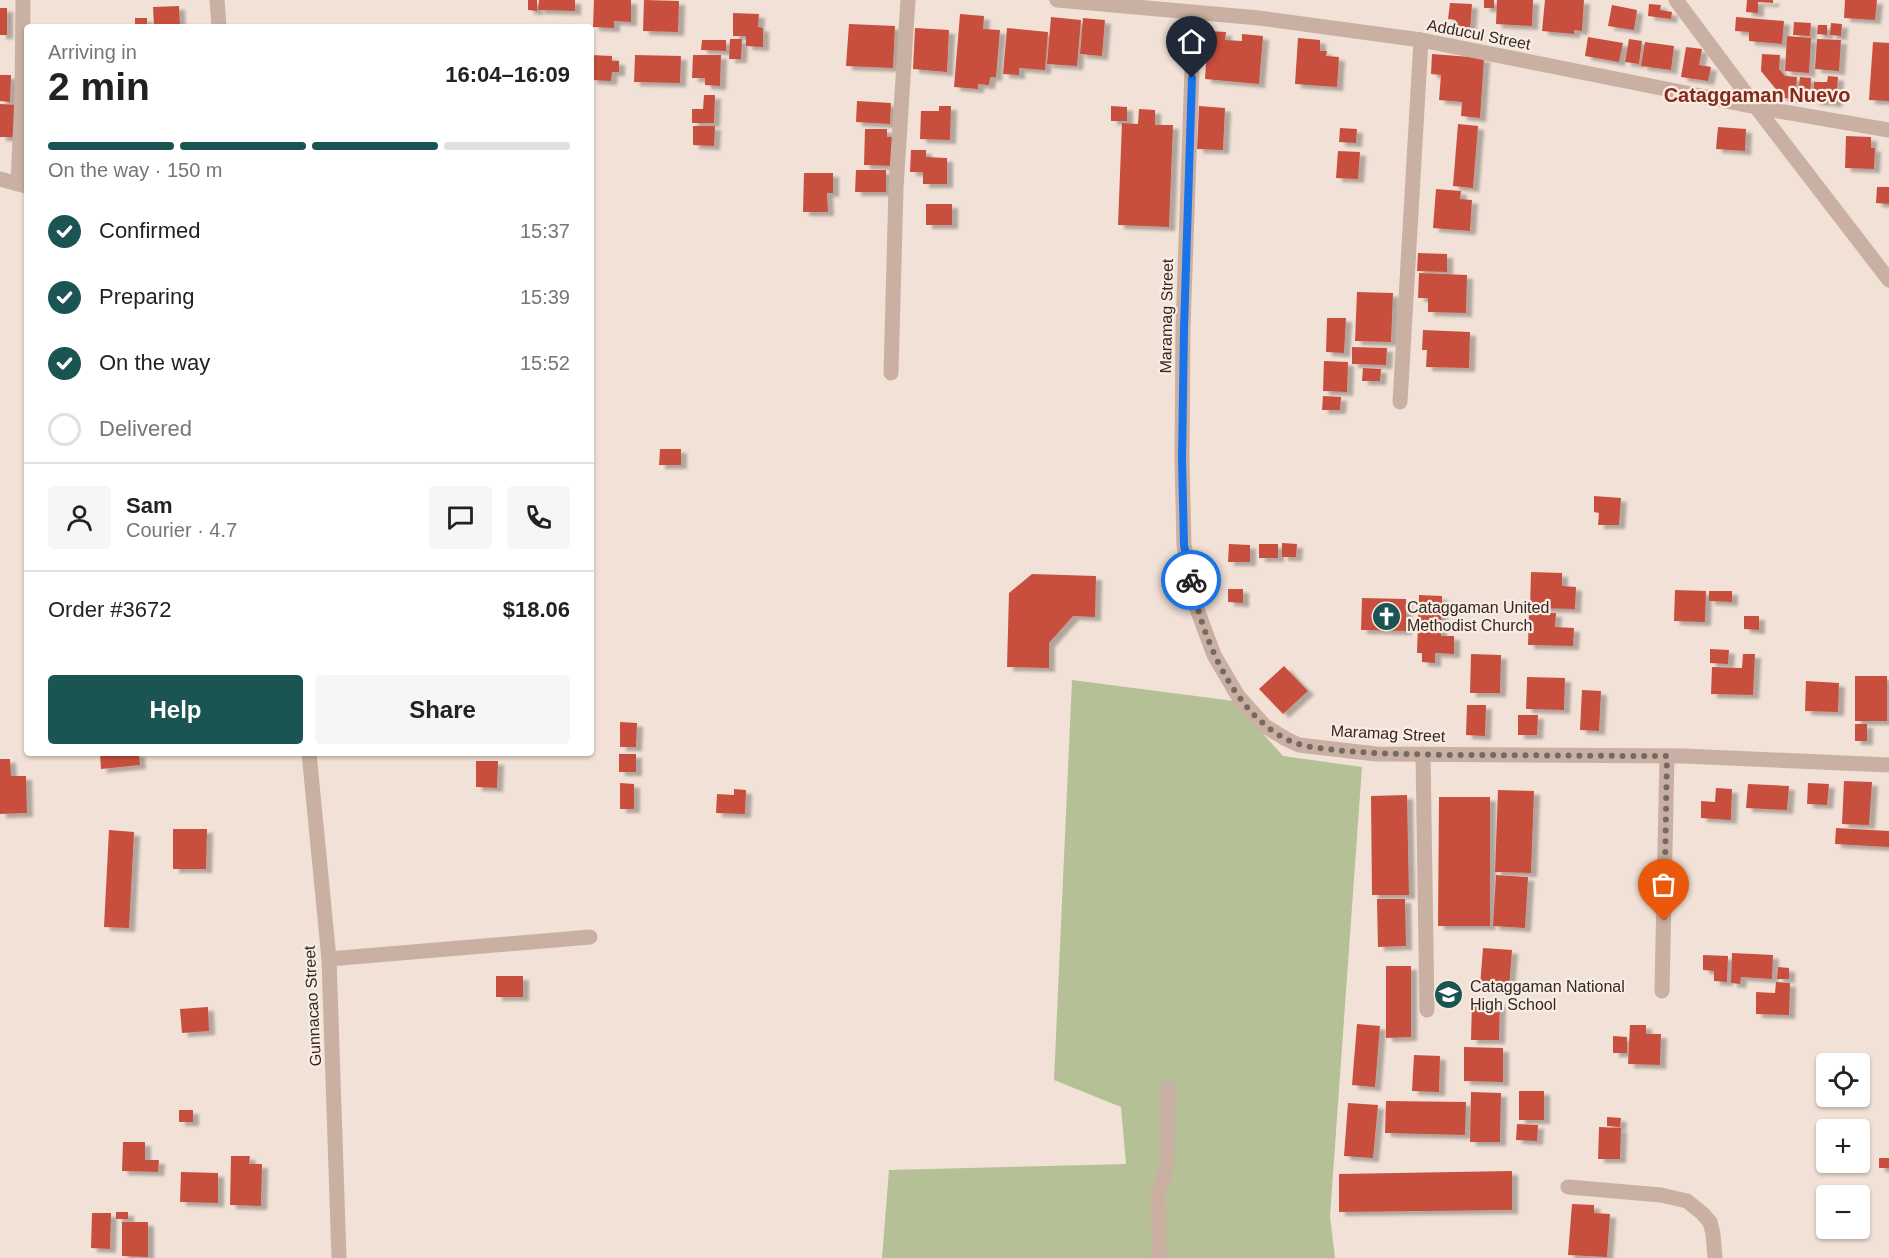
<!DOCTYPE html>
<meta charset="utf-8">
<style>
:root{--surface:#fff;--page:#f6f6f6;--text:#222;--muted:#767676;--line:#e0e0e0;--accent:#1a5553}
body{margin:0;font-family:Arial,sans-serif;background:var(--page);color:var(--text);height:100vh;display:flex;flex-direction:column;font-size:22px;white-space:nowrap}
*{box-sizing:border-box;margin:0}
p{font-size:20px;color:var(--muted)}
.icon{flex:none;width:33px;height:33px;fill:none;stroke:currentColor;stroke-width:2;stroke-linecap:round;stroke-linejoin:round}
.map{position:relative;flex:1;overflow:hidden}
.side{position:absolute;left:24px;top:24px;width:570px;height:732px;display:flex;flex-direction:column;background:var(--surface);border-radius:6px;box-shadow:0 2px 4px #0004}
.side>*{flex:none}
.tools{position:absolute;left:1816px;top:1053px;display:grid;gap:12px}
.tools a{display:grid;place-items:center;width:54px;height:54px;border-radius:6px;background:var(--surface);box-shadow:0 2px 4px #0004;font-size:30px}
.pin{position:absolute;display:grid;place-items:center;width:51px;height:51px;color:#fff;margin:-62px -26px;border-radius:50% 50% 50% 0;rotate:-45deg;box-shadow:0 0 6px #0007}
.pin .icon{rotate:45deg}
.courier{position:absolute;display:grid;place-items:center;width:60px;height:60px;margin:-30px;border:4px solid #1a73e8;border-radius:50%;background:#fff;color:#222;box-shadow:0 2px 8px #0007}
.headline em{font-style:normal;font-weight:700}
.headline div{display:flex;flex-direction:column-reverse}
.headline{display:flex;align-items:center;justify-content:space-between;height:102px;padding:0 24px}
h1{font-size:39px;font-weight:700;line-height:45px}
.bar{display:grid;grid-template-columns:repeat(4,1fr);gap:9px 6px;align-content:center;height:72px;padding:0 24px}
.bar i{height:8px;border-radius:4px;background:var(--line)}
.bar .active{background:var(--accent)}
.bar p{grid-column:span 4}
.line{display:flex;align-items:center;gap:15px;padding:0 24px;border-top:2px solid var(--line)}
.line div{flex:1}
.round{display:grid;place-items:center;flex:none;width:63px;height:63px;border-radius:6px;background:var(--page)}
ol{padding:0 24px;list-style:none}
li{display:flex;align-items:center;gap:18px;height:66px}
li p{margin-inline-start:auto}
li .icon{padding:6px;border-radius:50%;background:var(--accent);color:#fff;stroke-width:4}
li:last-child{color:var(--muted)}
li i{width:33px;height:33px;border:3px solid var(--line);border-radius:50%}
.action{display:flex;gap:12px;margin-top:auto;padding:12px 24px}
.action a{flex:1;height:69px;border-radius:6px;background:var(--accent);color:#fff;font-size:24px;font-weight:700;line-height:69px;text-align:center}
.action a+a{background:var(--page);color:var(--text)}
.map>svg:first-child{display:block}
</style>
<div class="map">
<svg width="1889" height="1258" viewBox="0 0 1889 1258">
<defs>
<filter id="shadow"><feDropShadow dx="6" dy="4" stdDeviation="1.5" flood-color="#0004"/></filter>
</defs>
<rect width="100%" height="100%" fill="#f1e1d6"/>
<path fill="#b6c096" d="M1072,680L1234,701L1283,756L1362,767L1330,1216L1335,1258H882L889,1170L1126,1164L1121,1107L1054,1080Z"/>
<g fill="#c8503d" filter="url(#shadow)">
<path d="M528,0H537V11L528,10Z"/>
<path d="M539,0H575V11L538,10Z"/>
<path d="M594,0H631V22L614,21V28L593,27Z"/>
<path d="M644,0L679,1L678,32L643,31Z"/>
<rect x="1484" y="0" width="10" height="8"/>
<path d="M1497,0H1533L1532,26L1496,24Z"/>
<path d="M1545,0H1584L1582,31L1574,30V34L1542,31Z"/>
<path d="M1747,0H1773V3L1758,2V13L1746,12Z"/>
<path d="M1845,0H1877L1875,20L1844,18Z"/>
<path d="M1450,3L1472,4L1470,30L1455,29L1456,20L1448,19Z"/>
<path d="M1649,4L1661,5L1660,10L1672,12L1671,19L1648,16Z"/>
<path d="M1612,5L1637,10L1634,30L1608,26Z"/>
<path d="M179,6L180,27H154L153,7Z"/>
<rect x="0" y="8" width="7" height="27"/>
<path d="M733,13L759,14L758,27L763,28V47L746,46V36H733Z"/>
<path d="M960,14L984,16L983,29L1000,30L996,77H990L989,85L978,84V89L954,87Z"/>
<path d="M1051,17L1081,20L1077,66L1047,64Z"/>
<path d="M1736,17L1784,21L1782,44L1749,41V32L1735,31Z"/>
<rect x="135" y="18" width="12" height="9"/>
<path d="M1083,18L1105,20L1102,56L1080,54Z"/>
<path d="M1794,22L1811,23L1810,36L1793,35Z"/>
<path d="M1831,23L1842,24L1841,36L1830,35Z"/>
<path d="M849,24L895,26L893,68L846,66Z"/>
<path d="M1818,25H1827V35L1817,34Z"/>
<path d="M915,28L949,30L947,72L913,69Z"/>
<path d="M1007,28L1048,32L1045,70L1019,68V75L1003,74Z"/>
<path d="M1208,31L1226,32L1225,40L1242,41V34L1263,36L1259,84L1205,79Z"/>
<path d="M1787,36L1811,38L1809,73L1785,71Z"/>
<path d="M1588,37L1623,43L1619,62L1585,56Z"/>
<path d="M1298,38L1320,40V51H1327L1326,56L1339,57L1337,87L1295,84Z"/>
<path d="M730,39H742L741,59H729Z"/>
<path d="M1629,39L1642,41L1639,64L1625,62Z"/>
<path d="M1817,39L1841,40L1839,71L1815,69Z"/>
<path d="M702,40H726V51L701,50Z"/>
<path d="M1645,42L1674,46L1671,70L1641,66Z"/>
<path d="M1873,42L1889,43V101L1869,100Z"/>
<path d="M1686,47L1702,49L1699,65L1711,67L1708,81L1681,77Z"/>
<path d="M1432,54L1484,58L1480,118L1461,116L1462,102L1439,100L1441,75L1431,74Z"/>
<path d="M1762,54L1780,55L1779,69L1785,76L1797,77L1795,99L1783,98L1761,71Z"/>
<path d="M591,55L612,56V61H619V72H612L611,81L591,80Z"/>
<path d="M635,55L681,56L680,83L634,82Z"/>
<path d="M693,55H721L720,86L705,85V78H692Z"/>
<path d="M0,75H11L10,102L0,101Z"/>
<path d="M1828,76L1838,77L1836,103L1813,101L1814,82H1827Z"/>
<path d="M1800,77L1811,78L1810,99L1798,98Z"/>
<path d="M704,95H715L714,123H692V109H703Z"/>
<path d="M857,101L891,103L890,124L856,122Z"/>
<path d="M0,104L20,105L19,137H0Z"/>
<path d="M939,106H951L950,140L920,139L921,111H939Z"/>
<path d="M1111,106L1127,107V121H1111Z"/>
<path d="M1199,106L1225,108L1223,150L1197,149Z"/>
<path d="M1139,109L1155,110V125H1173L1169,227L1118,225L1122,123L1138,124Z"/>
<path d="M1458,124L1478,126L1473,188L1453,186Z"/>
<path d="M693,126H715L714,146L693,145Z"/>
<path d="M1718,127L1746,129L1745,151L1716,149Z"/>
<path d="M1340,128L1357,129L1356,143L1339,142Z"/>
<path d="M865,129H887V137H896V166L864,165Z"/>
<path d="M1846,136L1871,137V148H1875L1874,169L1845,168Z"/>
<path d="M911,150H926V157L947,158V184H923V172H910Z"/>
<path d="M1338,151L1360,152L1358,179L1336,178Z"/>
<path d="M856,170H886V192H855Z"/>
<path d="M804,173H833V193H827L828,212H803Z"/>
<path d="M1877,187H1889V204L1876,203Z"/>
<path d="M1436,189L1461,191L1460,199L1472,200L1470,231L1433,228Z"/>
<rect x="926" y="204" width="26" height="21"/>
<path d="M1418,253L1447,254V272L1417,271Z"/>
<path d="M1419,273L1467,275L1466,313L1428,312V298H1418Z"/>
<path d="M1357,292L1393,293L1391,342L1355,341Z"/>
<path d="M1327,318H1346L1344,353L1326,352Z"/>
<path d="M1423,330L1470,332L1469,368L1426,367L1427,350H1422Z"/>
<path d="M1352,347L1387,348L1386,365L1352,364Z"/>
<path d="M1324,361L1348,362L1347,392L1323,391Z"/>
<path d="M1363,368L1381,369L1380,381H1362Z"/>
<path d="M1323,396L1341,397L1340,410H1322Z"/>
<path d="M660,449H681V465H659Z"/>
<path d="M1594,496L1621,498L1619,525H1598L1599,513L1594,512Z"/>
<path d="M1282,543L1297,544L1296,557H1282Z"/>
<path d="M1229,544L1250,545V562H1228Z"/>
<rect x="1259" y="544" width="19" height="14"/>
<path d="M1531,572L1562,573V586L1576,587L1575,609L1530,608Z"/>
<path d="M1032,574L1096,576L1095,617L1073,616L1049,643V668L1007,667L1009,593Z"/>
<path d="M1228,589H1243V603L1228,602Z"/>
<path d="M1675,590L1706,591L1705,622L1674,621Z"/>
<path d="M1709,591H1732V602L1709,601Z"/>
<path d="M1419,595L1442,596L1441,636H1454V654L1435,653V663L1422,662V653H1417Z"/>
<path d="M1362,598L1406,599V631L1361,630Z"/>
<path d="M1529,612L1556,613L1555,627L1574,628L1573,646L1528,645Z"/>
<path d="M1744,616H1759V630L1744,629Z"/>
<path d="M1710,649L1729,650L1728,664L1710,663Z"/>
<path d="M1471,654L1501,655L1500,693H1470Z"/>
<path d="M1743,654H1755L1753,695L1711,694L1712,667L1742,668Z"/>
<path d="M1284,666L1308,691L1283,714L1259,689Z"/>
<rect x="1855" y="676" width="32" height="45"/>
<path d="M1527,677L1565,678L1564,710L1526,709Z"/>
<path d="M1806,681L1839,683L1838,712L1805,711Z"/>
<path d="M1582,690L1601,691L1599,731L1580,730Z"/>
<path d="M1467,705H1486L1485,736L1466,735Z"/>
<path d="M1518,715H1538L1537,735H1518Z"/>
<path d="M620,722L637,723L636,747H620Z"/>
<rect x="1855" y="724" width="12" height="17"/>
<path d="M100,753H139L140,765L101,769Z"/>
<rect x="619" y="754" width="17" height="18"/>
<path d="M0,759H10L11,776H26L27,813L0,814Z"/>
<path d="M476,761H498L497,788L476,787Z"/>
<path d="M1844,781L1872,782L1869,825L1842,824Z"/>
<path d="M620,783L634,784V809H620Z"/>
<path d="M1808,783L1829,784L1827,805L1807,804Z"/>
<path d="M1748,784L1789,786L1787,810L1746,808Z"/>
<path d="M1716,788L1732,789L1731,820L1701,818V801L1715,802Z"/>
<path d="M734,789L746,790L745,814L716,813L717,794L734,795Z"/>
<path d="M1498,790L1534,791L1531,873L1495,872Z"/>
<path d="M1407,795L1409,895H1372L1371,796Z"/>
<path d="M1439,797H1490V926H1438Z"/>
<path d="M1836,828L1889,831V847L1835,844Z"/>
<path d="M173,829H207L206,869H173Z"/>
<path d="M109,830L134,832L129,928L104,927Z"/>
<path d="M1496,875L1528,877L1525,928L1493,926Z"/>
<path d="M1377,899H1405L1406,946L1378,947Z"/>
<path d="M1483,948L1512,950L1509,988L1480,986Z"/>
<path d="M1732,953L1773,955L1772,979L1741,977L1740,984L1731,983Z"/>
<path d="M1703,955L1728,956L1727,982L1714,981V971L1703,970Z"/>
<path d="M1386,966H1411V1037L1386,1038Z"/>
<path d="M1778,967L1789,968V979H1777Z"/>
<rect x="496" y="976" width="27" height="21"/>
<path d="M1776,982L1790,983L1789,1015L1756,1014V992L1775,993Z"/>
<path d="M1472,1001L1500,1002L1499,1040H1471Z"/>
<path d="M208,1007L209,1031L182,1033L180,1009Z"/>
<path d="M1357,1024L1380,1026L1375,1087L1352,1085Z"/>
<path d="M1630,1025H1646V1034H1661L1660,1065L1628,1064Z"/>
<path d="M1613,1036L1627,1037V1053H1613Z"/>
<path d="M1464,1047L1503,1048V1082L1464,1081Z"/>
<path d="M1414,1055L1440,1056L1439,1092L1412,1091Z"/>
<rect x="1519" y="1091" width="25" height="29"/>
<path d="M1471,1092L1501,1093L1500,1142H1470Z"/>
<path d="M1386,1101L1466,1102L1465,1135L1385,1133Z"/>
<path d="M1348,1103L1378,1105L1373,1158L1344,1156Z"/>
<rect x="179" y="1110" width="14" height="12"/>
<path d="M1607,1117L1621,1118L1620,1127L1607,1126Z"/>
<path d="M1517,1124L1538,1125L1537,1141L1516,1140Z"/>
<path d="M1599,1127L1621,1128L1620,1159H1598Z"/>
<path d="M123,1142H145V1160H159L158,1172L122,1171Z"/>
<path d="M231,1156H250L249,1164H262L261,1206L230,1205Z"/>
<rect x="1879" y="1158" width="10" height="10"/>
<path d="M1512,1171V1210L1339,1212V1174Z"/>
<path d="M181,1172L218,1173V1203L180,1202Z"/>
<path d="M1572,1204L1594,1205V1213L1610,1214L1607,1257L1568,1255Z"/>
<rect x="116" y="1212" width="12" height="7"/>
<path d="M92,1213H111L110,1249L91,1248Z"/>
<path d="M122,1222H148V1257L122,1256Z"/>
</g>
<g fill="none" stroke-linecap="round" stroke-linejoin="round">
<g stroke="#c9b0a2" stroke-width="15">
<path d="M217,0L219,27"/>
<path d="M1057,0L1259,18L1421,40L1756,107L1889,130"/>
<path d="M1676,0L1756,107L1889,280"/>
<path d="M1194,12L1183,328L1182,459L1184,545L1197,609L1214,655L1238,696L1265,726L1286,739L1299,745L1376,754L1684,756L1889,765"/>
<path d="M0,179L26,186"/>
<path d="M18,184L22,95L23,0"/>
<path d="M891,373L896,188L908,0"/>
<path d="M1400,402L1421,40"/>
<path d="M309,753L329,959L339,1258"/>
<path d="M1423,754L1427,1010"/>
<path d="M329,959L590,937"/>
<path d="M1662,991L1667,756"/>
<path d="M1568,1187L1661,1195L1687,1201L1702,1213L1710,1222L1713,1234L1715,1258"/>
<path d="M1159,1258L1158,1193L1163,1180L1167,1159L1168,1089"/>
</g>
</g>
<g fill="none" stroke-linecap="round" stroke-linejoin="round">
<path stroke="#766963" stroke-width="6" stroke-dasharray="0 10.8" d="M1191,580C1202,637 1232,711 1286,739C1301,747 1319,748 1335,750C1373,754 1410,754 1449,755C1522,755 1594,756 1667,756L1664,921"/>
<path stroke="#1a73e8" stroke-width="8" d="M1191,580L1184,545L1182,459L1184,328L1192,78"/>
</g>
<defs>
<symbol id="church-disc" viewBox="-11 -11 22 22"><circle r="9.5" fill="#1a5553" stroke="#f9ece2"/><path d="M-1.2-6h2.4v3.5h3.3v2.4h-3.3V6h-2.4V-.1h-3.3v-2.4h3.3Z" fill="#fff"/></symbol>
<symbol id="school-disc" viewBox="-11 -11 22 22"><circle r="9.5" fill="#1a5553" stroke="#f9ece2"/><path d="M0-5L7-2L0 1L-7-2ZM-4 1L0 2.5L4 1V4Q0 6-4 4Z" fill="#fff"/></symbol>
</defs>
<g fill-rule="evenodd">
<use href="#church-disc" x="1370" y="600" width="33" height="33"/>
<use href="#school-disc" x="1432" y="978" width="33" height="33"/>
</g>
<g text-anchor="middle" stroke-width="4.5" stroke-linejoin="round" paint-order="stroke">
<g font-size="16" fill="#332825" stroke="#f9ece2">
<text transform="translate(1479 34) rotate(11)" y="6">Adducul Street</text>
<text transform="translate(1166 316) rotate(-89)" y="6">Maramag Street</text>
<text transform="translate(1388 733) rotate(3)" y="6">Maramag Street</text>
<text transform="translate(312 1006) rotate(-93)" y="6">Gunnacao Street</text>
</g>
<g font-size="16" fill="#332825" stroke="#f9ece2" text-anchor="start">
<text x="1407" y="613">Cataggaman United<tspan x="1407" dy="18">Methodist Church</tspan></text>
<text x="1470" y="992">Cataggaman National<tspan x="1470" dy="18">High School</tspan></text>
</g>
<g font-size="20" font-weight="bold" fill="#832a1d" stroke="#f9ece2">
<text x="1757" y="102">Cataggaman Nuevo</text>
</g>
</g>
</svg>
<div class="tools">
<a><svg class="icon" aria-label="locate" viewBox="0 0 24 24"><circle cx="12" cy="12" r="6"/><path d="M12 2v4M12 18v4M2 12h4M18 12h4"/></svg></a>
<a>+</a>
<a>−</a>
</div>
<div class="pin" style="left:1664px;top:921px;background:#ea580c"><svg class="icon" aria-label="bag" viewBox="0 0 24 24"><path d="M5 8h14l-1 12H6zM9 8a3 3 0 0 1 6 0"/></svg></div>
<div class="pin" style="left:1192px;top:78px;background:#1f2937"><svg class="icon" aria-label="home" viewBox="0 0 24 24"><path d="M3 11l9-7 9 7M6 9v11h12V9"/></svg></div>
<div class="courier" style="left:1191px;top:580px"><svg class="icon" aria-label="bike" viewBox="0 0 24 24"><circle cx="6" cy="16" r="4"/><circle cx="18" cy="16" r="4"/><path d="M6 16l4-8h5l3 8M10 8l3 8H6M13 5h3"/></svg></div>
<section class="side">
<div class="headline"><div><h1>2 min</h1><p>Arriving in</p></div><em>16:04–16:09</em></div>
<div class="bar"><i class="active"></i><i class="active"></i><i class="active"></i><i></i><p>On the way · 150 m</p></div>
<ol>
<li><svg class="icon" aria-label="check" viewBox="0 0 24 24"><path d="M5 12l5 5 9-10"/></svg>Confirmed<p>15:37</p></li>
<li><svg class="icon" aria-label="check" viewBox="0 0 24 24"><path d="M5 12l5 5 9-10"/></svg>Preparing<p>15:39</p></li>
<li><svg class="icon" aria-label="check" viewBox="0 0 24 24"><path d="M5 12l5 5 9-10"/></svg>On the way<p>15:52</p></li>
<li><i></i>Delivered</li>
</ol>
<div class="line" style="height:108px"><a class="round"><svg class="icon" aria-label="person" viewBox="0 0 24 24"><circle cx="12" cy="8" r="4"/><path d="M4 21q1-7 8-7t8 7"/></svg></a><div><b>Sam</b><p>Courier · 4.7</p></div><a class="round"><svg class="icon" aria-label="chat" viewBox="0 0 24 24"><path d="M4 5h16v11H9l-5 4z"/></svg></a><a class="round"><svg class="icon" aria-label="phone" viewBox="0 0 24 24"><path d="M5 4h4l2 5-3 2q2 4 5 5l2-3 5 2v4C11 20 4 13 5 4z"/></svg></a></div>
<div class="line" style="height:78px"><div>Order #3672</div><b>$18.06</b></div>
<div class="action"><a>Help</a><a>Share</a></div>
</section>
</div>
